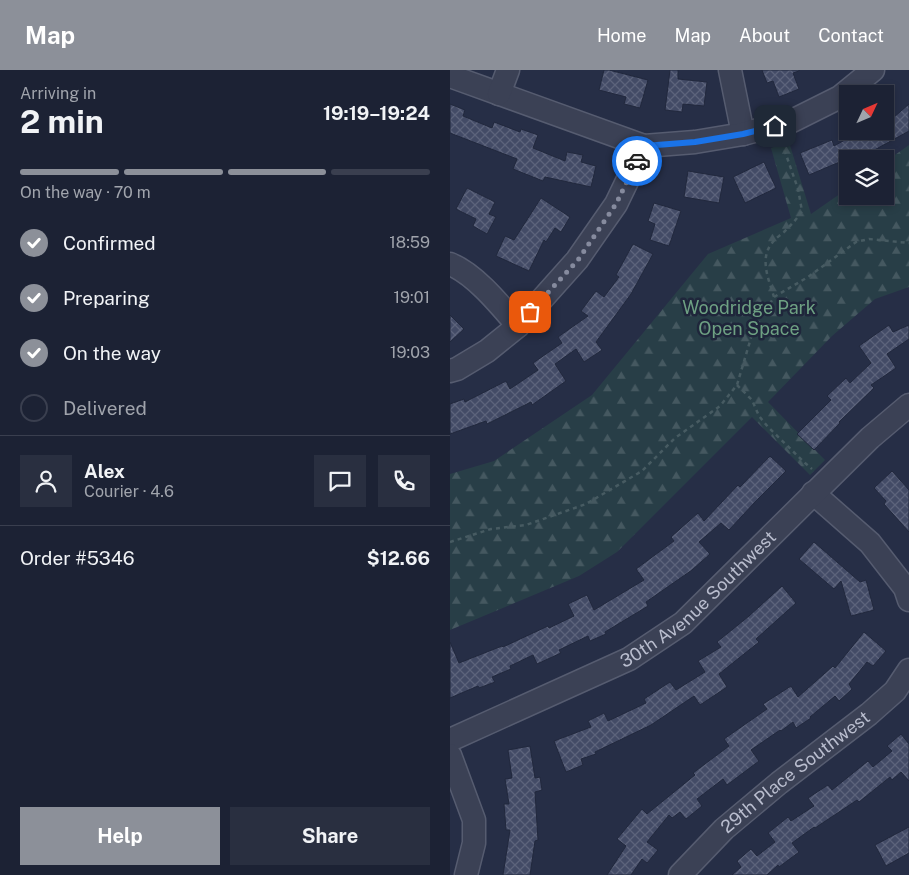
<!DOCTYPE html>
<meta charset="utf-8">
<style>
:root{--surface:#1c2234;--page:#292f40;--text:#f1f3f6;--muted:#a0a4ac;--line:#3a3f4f;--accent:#8c9099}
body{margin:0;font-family:"Public Sans",sans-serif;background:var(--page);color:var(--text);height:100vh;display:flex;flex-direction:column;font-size:19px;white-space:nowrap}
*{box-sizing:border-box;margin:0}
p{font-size:16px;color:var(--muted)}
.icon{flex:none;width:28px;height:28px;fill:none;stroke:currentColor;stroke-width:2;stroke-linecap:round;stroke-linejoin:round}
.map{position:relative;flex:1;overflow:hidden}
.details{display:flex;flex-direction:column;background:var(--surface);width:450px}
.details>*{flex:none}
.needle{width:32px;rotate:46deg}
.tools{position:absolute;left:389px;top:15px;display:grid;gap:10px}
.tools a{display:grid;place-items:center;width:55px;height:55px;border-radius:0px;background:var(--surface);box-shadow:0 2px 8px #0003,0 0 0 1px var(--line);font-size:25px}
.pin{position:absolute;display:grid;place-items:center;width:42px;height:42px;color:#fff;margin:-21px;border-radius:10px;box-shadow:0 2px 8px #0006}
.courier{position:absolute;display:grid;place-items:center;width:50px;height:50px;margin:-25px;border:4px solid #1a73e8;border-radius:50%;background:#fff;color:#222;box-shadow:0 1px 6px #0007}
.overview em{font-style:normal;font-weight:700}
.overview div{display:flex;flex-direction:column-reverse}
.overview{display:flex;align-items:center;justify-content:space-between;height:85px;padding:0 20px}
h1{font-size:32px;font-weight:700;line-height:38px}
.bar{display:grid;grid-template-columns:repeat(4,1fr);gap:8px 5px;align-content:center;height:60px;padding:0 20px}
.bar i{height:6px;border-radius:4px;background:var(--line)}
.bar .on{background:var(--accent)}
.bar p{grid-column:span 4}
.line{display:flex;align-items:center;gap:12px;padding:0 20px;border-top:1px solid var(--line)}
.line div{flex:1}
.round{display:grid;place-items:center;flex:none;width:52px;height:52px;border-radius:0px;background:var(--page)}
ol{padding:0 20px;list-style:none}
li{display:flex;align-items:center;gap:15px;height:55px}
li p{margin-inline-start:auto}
li .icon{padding:5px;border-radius:50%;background:var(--accent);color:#fff;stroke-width:4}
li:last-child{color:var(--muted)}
li i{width:28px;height:28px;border:2px solid var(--line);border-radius:50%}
.action{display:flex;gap:10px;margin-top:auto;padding:10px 20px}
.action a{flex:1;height:58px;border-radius:0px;background:var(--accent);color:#fff;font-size:20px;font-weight:700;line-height:58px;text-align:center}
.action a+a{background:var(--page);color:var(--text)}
header{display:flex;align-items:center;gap:30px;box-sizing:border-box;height:70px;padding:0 25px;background:var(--accent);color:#fff}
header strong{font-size:24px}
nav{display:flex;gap:28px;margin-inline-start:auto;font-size:18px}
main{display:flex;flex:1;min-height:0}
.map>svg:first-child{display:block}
</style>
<header>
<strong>Map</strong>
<nav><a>Home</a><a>Map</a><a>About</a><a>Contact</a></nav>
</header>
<main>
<section class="details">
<div class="overview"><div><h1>2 min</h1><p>Arriving in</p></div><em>19:19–19:24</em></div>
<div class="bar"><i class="on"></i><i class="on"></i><i class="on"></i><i></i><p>On the way · 70 m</p></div>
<ol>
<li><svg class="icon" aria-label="check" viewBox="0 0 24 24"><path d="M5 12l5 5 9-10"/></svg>Confirmed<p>18:59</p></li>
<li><svg class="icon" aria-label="check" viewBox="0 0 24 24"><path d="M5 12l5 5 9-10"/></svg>Preparing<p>19:01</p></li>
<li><svg class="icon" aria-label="check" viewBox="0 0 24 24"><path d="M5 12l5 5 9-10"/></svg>On the way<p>19:03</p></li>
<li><i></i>Delivered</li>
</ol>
<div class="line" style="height:90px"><a class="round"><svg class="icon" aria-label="person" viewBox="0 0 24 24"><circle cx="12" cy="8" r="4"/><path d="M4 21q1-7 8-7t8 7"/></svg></a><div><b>Alex</b><p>Courier · 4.6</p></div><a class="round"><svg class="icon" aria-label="chat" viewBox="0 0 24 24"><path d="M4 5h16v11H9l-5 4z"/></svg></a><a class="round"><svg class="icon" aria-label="phone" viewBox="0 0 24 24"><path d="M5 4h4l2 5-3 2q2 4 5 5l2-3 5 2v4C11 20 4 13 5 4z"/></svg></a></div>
<div class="line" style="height:65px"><div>Order #5346</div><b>$12.66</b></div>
<div class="action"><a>Help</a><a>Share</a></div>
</section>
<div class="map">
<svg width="459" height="805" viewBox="0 0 459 805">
<defs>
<pattern id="forest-firs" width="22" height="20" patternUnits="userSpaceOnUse" patternTransform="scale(1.25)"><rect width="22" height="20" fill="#283e47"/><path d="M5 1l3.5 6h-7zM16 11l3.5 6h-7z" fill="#455860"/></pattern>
<pattern id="building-cross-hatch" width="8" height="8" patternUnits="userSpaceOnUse" patternTransform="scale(1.25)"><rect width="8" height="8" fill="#434b66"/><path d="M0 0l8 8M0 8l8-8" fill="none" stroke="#5c637b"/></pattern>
</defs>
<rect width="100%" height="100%" fill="#262e46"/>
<path fill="url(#forest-firs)" d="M339,72L361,144L397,119L398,126H435V92L459,75V217L425,229L382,266L318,332L375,390L360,405L302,347L167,482L129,506L0,560V404L44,391L142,325L258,184L341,148L321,78Z"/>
<g fill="url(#building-cross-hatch)" stroke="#21283d">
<path d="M154,0H159L198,10L190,38L174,34L176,27L149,20Z"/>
<path d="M220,0H228V9L257,12L254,36L233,34L232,42L215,40Z"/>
<path d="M312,0H349V1L343,3L349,19L329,27L323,11L317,13Z"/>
<path d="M0,34L15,40L13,46L42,58L44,52L70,62L71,59L88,65L83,78L115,91L117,82L133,85L131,92L146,96L141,117L95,107L93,111L63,99L67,89L0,63Z"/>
<path d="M459,34V61L408,89L406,85L359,105L350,83L382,70L384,76L411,61H435V55Z"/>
<path d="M314,92L326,118L295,133L283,107Z"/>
<path d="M238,101L274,107L269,133L234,127Z"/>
<path d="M17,118L45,132L39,144L46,147L37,164L23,156L26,149L6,139Z"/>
<path d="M91,128L120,147L111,162L105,158L96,172L94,170L79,201L46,186L55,166L64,170Z"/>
<path d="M204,133L231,141L219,176L200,170L205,154L198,151Z"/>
<path d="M183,174L203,184L181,224L146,272L152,280L134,292L126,279L105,294L116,311L82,335L81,332L37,354L36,351L0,364V334L14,329L15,332L56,311L60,319L88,300L83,293L112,273L108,267L138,246L131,241L146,221L154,227L169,207L166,205Z"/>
<path d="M0,245L14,259L0,272Z"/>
<path d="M439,255L443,262L459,255V269L437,284L446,298L421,315L424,318L389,352L390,353L364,380L347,364L381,330L377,326L396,308L400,313L421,293L409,276Z"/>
<path d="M320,386L336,401L305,432L279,460L271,453L249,472L260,484L242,500L196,532L198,536L155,562L156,564L140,571L138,566L109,580L111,583L87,594L83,585L60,596L61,599L42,607L45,612L29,618L28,616L0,628V572L9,593L52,576L53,577L98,556L99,558L124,546L118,534L137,525L144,540L194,510L186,499L224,471L221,467L248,443L254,451L288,415L290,417Z"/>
<path d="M442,401L459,420V462L434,434L436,431L424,418Z"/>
<path d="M364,472L410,512L416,510L424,540L401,546L391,511L384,519L349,489Z"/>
<path d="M332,516L346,533L306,569L309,572L269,604L277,617L250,635L244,626L201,655L145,682L146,684L131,689L133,695L116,702L104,671L141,657L138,651L154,643L158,651L196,633L194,629L220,612L226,620L255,602L248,591L271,577L267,572L299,546Z"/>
<path d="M414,562L436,581L423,596L417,592L399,614L402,619L389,631L385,626L360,647L361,648L346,658L343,652L331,661L330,660L301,680L309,691L277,715L273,709L247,729L252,736L236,749L230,742L222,748L219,745L197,772L208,780L197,793L192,789L181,805H157L176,776L167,769L192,739L197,744L245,705L243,703L279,676L274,669L317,639L313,634L341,616L348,627L383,596L385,598Z"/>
<path d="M451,664L459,674V711L451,702L442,710L440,707L409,732L407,730L365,758L364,757L342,773L349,782L329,797L328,795L317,805H282L291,797L287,791L301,779L307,786L325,772L318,763L338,747L341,751L364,736L358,728L378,715L382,720L418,691L423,697L442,681L437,676Z"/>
<path d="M80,676L85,708L90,707L92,720L85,722L88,770L85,771L80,805H53L60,760H56L54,734H59L55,709L62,708L58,680Z"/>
<path d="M459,757V783L436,796L425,775Z"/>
</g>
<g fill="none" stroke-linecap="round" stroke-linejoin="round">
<defs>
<g id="minor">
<path d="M280,0L293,64"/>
<path d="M0,6L194,76L245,72L293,64L342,51L390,27L423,0"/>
<path d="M49,24L58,0"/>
<path d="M0,194C25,204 50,235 68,256"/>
<path d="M0,301L7,299L37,281L68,256L127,190L166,134L194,76"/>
<path d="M363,423L420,473L455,518L459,530"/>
<path id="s1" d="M0,670L179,589L233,553L420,368L459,335"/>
<path d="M0,685L24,750V773L16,805"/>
<path id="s2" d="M230,805L274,759L329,713L419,644L445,621L459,600"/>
</g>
</defs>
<use href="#minor" stroke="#565c70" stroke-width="25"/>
<g stroke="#475b62" stroke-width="2.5" stroke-dasharray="4 4" stroke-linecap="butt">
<path d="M324,227C319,210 309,189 322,173C325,169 330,165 334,162C341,155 347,149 352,141L348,119L332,73"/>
<path d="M287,315L302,330L309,346L318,357L355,393L362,399"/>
<path d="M0,472L41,459L76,455L136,434L192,401L225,368L270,336L287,315L303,261L324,227L358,207L406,172L419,169L459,173"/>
</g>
<use href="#minor" stroke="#3b4155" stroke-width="22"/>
</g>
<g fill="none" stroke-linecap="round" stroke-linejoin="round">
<path stroke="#868b9e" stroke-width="5" stroke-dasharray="0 9" d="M80,242L128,190L166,134L187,91"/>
<path stroke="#1a73e8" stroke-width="6" d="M187,91L194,76L245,72L293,64L325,56"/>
</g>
<g text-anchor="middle" stroke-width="5" stroke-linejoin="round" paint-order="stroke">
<g font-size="18" fill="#6ea183" stroke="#1f263b">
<text x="299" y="244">Woodridge Park<tspan x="299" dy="21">Open Space</tspan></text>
</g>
<g font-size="18" fill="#b9bdce" stroke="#1f263b">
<text dy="6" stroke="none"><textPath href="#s1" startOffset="288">30th Avenue Southwest</textPath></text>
<text dy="6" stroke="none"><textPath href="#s2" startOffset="155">29th Place Southwest</textPath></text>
</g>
</g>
</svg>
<div class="tools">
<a><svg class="needle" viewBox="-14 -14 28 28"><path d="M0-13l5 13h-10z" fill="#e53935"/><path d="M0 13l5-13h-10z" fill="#a0a4ac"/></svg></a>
<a><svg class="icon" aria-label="layers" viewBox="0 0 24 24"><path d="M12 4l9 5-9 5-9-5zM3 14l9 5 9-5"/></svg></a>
</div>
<div class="pin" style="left:80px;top:242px;background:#ea580c"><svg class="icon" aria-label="bag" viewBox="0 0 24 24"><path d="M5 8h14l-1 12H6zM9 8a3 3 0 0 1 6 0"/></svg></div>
<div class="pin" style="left:325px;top:56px;background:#1f2937"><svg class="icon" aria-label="home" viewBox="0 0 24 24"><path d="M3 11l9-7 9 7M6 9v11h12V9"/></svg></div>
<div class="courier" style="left:187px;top:91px"><svg class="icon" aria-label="car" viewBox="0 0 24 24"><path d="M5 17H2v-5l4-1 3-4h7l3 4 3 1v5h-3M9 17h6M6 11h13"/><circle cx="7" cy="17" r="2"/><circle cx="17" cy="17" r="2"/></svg></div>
</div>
</main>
